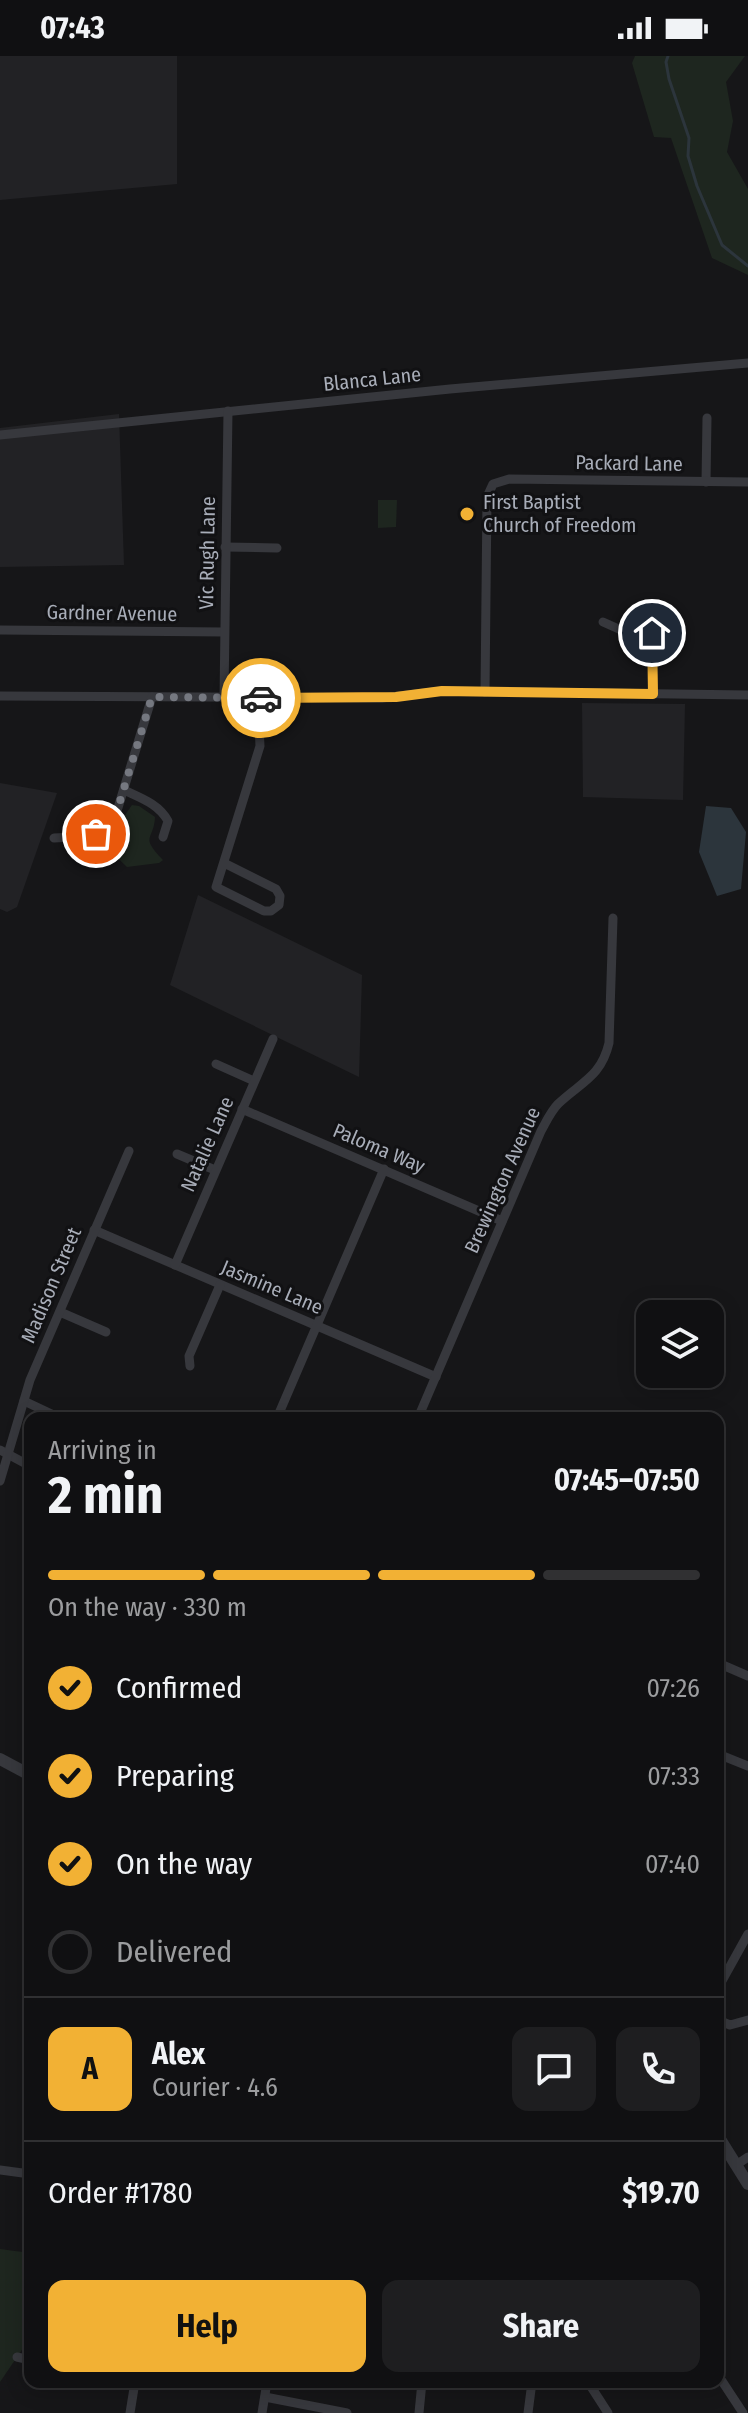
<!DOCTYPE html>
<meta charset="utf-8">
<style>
:root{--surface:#101012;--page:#1e1e20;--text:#f1f3f6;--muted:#9c9d9f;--line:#303032;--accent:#f2b134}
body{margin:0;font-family:"Fira Sans Condensed",sans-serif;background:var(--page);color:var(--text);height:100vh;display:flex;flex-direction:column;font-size:30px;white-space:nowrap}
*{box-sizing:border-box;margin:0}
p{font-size:26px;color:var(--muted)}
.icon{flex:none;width:44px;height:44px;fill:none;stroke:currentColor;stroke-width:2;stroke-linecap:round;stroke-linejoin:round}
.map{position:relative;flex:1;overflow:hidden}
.side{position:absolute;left:24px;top:1356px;width:700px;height:976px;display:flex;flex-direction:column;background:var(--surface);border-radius:16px;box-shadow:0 4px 20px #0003,0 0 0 2px var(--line)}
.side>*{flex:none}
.controls{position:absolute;left:636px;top:1244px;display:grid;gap:16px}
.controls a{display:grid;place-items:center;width:88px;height:88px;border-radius:16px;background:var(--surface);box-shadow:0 4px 20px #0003,0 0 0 2px var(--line);font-size:40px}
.pin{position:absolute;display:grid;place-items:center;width:68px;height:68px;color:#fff;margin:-34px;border:4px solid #fff;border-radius:50%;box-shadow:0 2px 8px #0007}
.courier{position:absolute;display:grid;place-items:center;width:80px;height:80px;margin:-40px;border:6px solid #f2b134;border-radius:50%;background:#fff;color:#222;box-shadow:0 2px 10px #0007}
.summary em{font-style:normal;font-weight:700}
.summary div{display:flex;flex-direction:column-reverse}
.summary{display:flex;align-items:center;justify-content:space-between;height:136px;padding:0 24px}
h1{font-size:52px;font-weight:700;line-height:60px}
.bar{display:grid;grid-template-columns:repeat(4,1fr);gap:12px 8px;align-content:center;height:96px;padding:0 24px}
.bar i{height:10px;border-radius:6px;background:var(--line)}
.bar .selected{background:var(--accent)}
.bar p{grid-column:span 4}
.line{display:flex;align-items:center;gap:20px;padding:0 24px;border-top:2px solid var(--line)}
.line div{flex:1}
.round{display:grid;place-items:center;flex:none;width:84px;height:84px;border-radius:16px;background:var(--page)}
ol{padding:0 24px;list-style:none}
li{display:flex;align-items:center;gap:24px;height:88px}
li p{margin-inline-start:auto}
li .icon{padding:8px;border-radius:50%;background:var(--accent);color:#111;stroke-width:4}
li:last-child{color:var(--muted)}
li i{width:44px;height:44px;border:4px solid var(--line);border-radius:50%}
.primary-button{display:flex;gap:16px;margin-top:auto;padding:16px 24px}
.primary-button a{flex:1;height:92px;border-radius:16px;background:var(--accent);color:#111;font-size:32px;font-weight:700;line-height:92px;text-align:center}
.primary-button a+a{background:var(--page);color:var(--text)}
.status{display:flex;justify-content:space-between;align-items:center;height:56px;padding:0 40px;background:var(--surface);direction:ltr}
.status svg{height:22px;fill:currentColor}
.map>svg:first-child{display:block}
</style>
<div class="status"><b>07:43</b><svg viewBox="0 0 49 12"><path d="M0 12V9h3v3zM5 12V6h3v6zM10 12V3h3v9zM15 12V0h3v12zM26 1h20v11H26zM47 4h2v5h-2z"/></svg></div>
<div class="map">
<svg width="748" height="2357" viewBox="0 0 748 2357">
<rect width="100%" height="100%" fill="#161618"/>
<g fill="#222225">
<path d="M0,0H177V128L0,144Z"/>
<path d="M119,358L124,509L0,511V372Z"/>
<path d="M582,647L685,648L683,744L583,741Z"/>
<path d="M0,727L57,737L17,851L7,856L0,853Z"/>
<path d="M198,839L362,919L359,1021L170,929Z"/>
</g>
<g fill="#1e261f">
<path d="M635,0H745L726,26L733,65L727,96L748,133V219L712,202L671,82L654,81L632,7Z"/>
<path d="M378,444H397L396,471L378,472Z"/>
<path d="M132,749L139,750L155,761C154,785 139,779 163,804L159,807L127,811L100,785L114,775Z"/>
<path d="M0,2193L30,2197V2282L0,2326Z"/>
</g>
<path fill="#2c353c" d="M706,750L731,752L746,776L741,833L717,840L699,796Z"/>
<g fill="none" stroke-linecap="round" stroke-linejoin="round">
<path stroke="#2c353c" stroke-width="3" d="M668,0L666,6L669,23L689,82L688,100L697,130L722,189L748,210"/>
<g stroke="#37383d" stroke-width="9">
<path d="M0,379L450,333L748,307"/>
<path d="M706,426L707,362"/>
<path d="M225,491L277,492"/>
<path d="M603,566L621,574H648L652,577L653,638"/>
<path d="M0,574L224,576"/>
<path d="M485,636L487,441L493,428L509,423L748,426"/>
<path d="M0,640L382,642L442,635L748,639"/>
<path d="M224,641L228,355"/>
<path d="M124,734C141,742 159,748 168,765L163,781"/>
<path d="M54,782C81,781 104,782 117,755L152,641"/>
<path d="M224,807L276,833L280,840L279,849L271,855H264L216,831L260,690L259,670L264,642"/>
<path d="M216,1008L254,1025"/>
<path d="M242,1053L502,1165"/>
<path d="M177,1098L215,1114"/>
<path d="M94,1174L436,1321"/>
<path d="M175,1209L273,983"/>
<path d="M60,1256L106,1276"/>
<path d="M190,1310L189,1300L220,1229"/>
<path d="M24,1345L60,1362"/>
<path d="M277,1362L384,1113"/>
<path d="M418,1362L541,1075C546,1066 551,1055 558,1048C581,1026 601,1021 609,987L613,862"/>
<path d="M0,1394L30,1410"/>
<path d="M0,1425L30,1324L129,1095"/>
<path d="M718,1607L748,1620"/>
<path d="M718,1698L748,1710"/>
<path d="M30,1902V1917"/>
<path d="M718,1932L748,1878"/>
<path d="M718,1964L730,1969L748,1964"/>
<path d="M736,2109L748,2101"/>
<path d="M0,2114L30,2118"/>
<path d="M17,2301L30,2304"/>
<path d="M718,2319L743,2357"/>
<path d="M588,2326L608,2357"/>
<path d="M265,2341L347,2357"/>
<path d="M130,2357L135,2326"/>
<path d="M262,2357L267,2326"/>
<path d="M419,2357L422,2326"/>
<path d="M528,2357L532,2326"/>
</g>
<g stroke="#37383d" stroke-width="12">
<path d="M0,1703L30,1719"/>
<path d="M718,2080L748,2128"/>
</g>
</g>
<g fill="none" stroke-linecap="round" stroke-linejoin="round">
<path stroke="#757880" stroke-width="8" stroke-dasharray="0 14.4" d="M96,778L109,768L117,755L152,641L261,642"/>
<path stroke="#f2b134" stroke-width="10" d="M261,642L396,641L442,635L653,638L652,577"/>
</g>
<circle fill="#f2b134" stroke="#111113" stroke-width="3" cx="467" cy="458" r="8"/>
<g text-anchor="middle" stroke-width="6" stroke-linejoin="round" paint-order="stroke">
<g font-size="20" fill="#a8adb8" stroke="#111113">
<text transform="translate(372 323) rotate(-6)" y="7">Blanca Lane</text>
<text transform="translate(629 407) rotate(1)" y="7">Packard Lane</text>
<text transform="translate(207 497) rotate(-89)" y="7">Vic Rugh Lane</text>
<text transform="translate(112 557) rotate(1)" y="7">Gardner Avenue</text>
<text transform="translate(207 1088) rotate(-66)" y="7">Natalie Lane</text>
<text transform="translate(379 1092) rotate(23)" y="7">Paloma Way</text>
<text transform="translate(502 1124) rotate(-66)" y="7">Brewington Avenue</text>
<text transform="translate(51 1229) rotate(-67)" y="7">Madison Street</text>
<text transform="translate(272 1231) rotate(23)" y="7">Jasmine Lane</text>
</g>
<g font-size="20" fill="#a8adb8" stroke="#111113" text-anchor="start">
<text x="483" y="453">First Baptist<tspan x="483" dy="23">Church of Freedom</tspan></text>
</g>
</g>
</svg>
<div class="controls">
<a><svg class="icon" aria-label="layers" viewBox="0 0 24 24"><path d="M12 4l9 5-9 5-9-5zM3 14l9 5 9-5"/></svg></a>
</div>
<div class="pin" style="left:96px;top:778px;background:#ea580c"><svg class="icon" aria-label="bag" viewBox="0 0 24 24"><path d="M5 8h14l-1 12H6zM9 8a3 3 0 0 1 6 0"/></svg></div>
<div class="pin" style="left:652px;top:577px;background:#1f2937"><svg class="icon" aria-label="home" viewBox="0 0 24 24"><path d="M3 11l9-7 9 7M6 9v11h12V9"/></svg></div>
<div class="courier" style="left:261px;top:642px"><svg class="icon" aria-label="car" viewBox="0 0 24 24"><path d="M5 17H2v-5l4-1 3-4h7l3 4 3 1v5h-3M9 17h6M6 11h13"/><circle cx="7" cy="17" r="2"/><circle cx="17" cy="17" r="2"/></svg></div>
<section class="side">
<div class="summary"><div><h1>2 min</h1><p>Arriving in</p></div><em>07:45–07:50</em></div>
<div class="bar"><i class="selected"></i><i class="selected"></i><i class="selected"></i><i></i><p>On the way · 330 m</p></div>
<ol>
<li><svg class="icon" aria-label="check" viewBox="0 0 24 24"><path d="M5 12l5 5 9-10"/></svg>Confirmed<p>07:26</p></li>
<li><svg class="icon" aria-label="check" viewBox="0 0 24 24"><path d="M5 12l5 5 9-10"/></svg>Preparing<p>07:33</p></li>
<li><svg class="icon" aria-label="check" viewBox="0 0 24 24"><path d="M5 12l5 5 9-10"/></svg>On the way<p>07:40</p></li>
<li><i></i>Delivered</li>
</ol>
<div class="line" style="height:144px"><b class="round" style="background:var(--accent);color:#111">A</b><div><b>Alex</b><p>Courier · 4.6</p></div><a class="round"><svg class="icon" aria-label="chat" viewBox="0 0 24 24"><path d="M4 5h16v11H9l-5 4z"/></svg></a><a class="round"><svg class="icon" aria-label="phone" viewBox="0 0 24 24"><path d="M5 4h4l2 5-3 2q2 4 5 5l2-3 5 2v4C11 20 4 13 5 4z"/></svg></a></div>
<div class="line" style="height:104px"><div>Order #1780</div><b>$19.70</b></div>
<div class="primary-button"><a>Help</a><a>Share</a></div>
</section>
</div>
